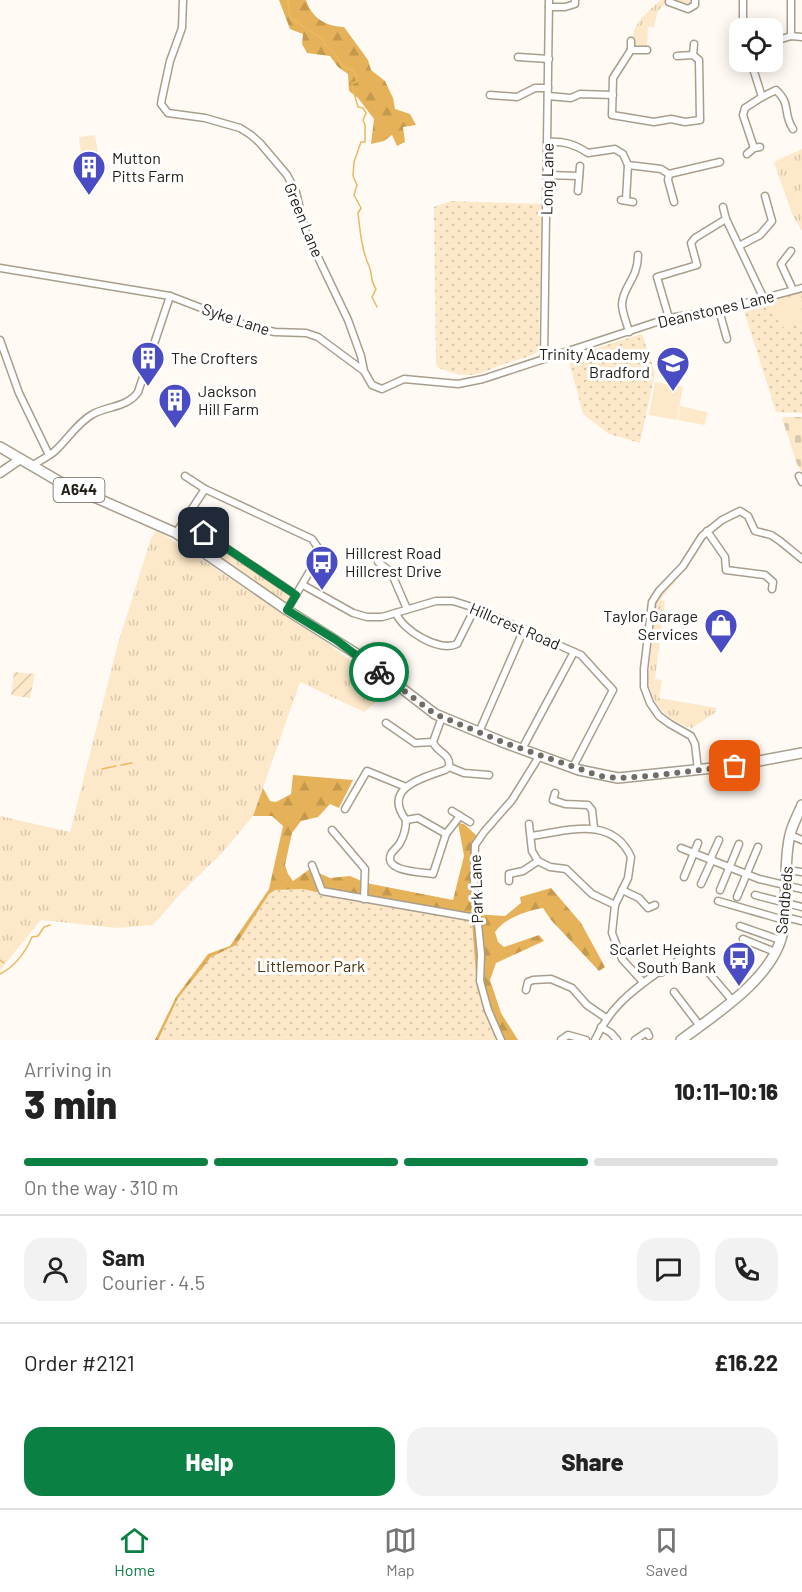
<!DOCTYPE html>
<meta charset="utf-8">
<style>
:root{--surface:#fff;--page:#f2f2f2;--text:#222;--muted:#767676;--line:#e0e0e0;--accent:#0b8043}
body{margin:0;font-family:Barlow,sans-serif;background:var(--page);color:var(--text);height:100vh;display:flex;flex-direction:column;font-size:22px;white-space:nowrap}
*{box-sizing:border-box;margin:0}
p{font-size:20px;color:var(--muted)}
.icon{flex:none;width:33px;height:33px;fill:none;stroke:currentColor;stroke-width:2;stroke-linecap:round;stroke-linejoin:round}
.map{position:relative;height:1040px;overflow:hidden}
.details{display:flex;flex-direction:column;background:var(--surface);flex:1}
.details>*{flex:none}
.fabs{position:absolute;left:729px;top:18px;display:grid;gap:12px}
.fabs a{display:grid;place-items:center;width:54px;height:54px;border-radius:12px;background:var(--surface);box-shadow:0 3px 15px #0003;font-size:30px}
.pin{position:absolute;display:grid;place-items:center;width:51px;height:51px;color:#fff;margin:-26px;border-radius:12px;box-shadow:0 3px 9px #0006}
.courier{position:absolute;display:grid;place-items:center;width:60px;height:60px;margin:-30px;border:4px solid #0b8043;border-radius:50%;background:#fff;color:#222;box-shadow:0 2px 8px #0007}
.headline em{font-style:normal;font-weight:800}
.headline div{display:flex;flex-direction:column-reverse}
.headline{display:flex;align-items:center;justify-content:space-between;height:102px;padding:0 24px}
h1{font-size:39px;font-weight:800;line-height:45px}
.bar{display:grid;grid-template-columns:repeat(4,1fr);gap:9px 6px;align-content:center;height:72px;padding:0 24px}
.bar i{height:8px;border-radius:4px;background:var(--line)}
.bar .current{background:var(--accent)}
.bar p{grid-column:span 4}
.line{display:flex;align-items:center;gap:15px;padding:0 24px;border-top:2px solid var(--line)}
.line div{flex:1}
.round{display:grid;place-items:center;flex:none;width:63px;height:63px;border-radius:18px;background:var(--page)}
.button{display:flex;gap:12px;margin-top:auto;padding:12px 24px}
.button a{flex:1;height:69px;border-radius:18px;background:var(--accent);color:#fff;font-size:24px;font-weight:800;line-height:69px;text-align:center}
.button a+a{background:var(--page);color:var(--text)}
.dock{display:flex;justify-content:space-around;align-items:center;height:84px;border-top:2px solid var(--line);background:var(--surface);font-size:16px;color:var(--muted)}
.dock a{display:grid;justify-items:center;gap:3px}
.dock .current{color:var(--accent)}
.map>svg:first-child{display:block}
</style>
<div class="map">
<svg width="802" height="1040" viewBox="0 0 802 1040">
<defs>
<pattern id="grass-tufts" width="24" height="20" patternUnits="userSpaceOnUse" patternTransform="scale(1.5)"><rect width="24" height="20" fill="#fde9c9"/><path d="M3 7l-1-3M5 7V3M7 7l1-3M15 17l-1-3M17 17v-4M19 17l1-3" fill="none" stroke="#d9c8ac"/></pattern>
<pattern id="forest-firs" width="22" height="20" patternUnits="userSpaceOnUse" patternTransform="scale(1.5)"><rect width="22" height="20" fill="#e6b259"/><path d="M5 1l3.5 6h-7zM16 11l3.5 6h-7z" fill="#c5994d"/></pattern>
<pattern id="cemetery-stones" width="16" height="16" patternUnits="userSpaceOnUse" patternTransform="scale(1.5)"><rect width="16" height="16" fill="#fde9c9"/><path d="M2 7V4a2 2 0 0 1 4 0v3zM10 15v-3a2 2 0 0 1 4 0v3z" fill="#d9c8ac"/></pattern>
<pattern id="park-dots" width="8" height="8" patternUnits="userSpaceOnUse" patternTransform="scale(1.5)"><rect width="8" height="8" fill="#fde9c9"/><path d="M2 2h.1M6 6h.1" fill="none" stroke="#d9c8ac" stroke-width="1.8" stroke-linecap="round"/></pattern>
<pattern id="garden-furrows" width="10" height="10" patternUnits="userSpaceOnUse" patternTransform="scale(1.5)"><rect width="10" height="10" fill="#fde9c9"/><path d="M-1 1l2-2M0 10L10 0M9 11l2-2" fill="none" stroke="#d9c8ac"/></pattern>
</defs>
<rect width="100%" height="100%" fill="#fffaf3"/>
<g fill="url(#grass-tufts)">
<path d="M661,0H693V5L685,8L666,2L658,11L654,27H648L647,47H636C625,29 648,11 661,0Z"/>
<path d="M802,149V231L792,214L774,162Z"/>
<path d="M186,527L288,593L291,598L290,601L287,604L183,532L182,529Z"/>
<path d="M157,530L319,637L387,687L378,700L364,712L300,682L253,816L221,854L183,891L153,925L117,928L41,920L0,970V816L70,832L117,647L151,538Z"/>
<path d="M674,579L676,581L660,600L665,601L655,679L662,680L659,698L717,708L716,712L692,728C668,721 651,705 648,680L655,605L661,594Z"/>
</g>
<g fill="url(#forest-firs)">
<path d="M279,0H306C312,18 325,26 344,27L368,60L371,70L385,81L393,98L395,109L410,114L416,125L403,127L405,142L397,146L392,135L384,141L371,144L374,119L358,98L349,91L348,74L338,67L330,56L307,53L302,44L303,34L290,29Z"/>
<path d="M293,775L353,780L339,808L330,804L318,817L301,821L292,833L285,865L288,874L293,881L310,869L330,878L350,876L366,883L453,900L464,856L458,823L464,824L477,836C469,848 473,897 473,914L505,916L521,903L520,897L551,888L581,923L605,967L599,971L551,920L543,908C526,911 505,918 495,932L498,942L504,947L539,935L544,941L496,963L490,980L501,1013L518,1040H155L176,997L208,954L230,946L269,889L283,826L272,816H253L263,788L270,801L276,802L291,794Z"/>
</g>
<path fill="url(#cemetery-stones)" d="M785,417H802V472L797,464L782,418Z"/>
<g fill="url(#park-dots)">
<path d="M451,201L542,204L539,351C531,357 523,358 513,361C480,372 472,383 437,367L436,362L434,207Z"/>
<path d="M802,293V413L776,412L743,308Z"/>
<path d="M642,334L655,373L640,443L609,434L583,414L569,361L570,356Z"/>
<path d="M302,889L472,921L477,988L498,1040H158L178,998L211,957L236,945L269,894L275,890Z"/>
</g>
<path fill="url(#garden-furrows)" d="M14,672L35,674L30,698L11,695Z"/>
<g fill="#fde9c9">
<path d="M95,135L100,164L83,168L79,137Z"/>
<path d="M801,295L802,323L780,328L774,301Z"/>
<path d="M655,382L683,387L677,420L649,415Z"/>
<path d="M680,406L707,412L705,425L678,420Z"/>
</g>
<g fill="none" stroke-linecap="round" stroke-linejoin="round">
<g stroke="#ecb860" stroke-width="1.5">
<path d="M288,0L290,18L324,40L325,45L334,53L343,66L352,70L357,76L356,82L352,83V86L358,107L363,108L366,113L363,120L365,125V142H361L354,162L353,176L357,185L354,195L361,208L358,213C360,231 362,251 369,266C373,274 369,278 376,289L372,297L377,307"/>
<path d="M121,765L132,763"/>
<path d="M102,769L116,766"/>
<path d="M0,960L4,963"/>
<path d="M0,974C16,966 25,953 32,937L38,936L44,927L50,925"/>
</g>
<defs>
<g id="street">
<path d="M183,0L182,28L170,61L162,98L161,104L168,113L205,118L240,128L251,135L260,143L287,175L296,192L305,230L348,320L361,356L364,371L372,385L382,389L404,379L458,384L483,379L669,318L719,310L802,288"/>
<path d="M669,2L688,9L695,5V0"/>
<path d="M549,7H565L575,4V0"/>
<path d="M743,28V0"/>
<path d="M791,36V0"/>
<path d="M631,41V50L613,78L612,115L654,122L671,119L685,122L700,120L699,60L693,55L677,56"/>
<path d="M772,42L791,36L802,37"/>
<path d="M631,50H647"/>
<path d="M693,55L694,44"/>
<path d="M518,57L549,59"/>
<path d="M751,62L762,97L745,108L743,115L754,148"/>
<path d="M490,95L517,97L535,88H548"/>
<path d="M548,96L571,98L580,94L613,95"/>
<path d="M762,97L776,90C792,105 782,112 793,129"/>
<path d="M548,142C564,141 574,144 588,153L615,149L623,154L628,165L661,169L669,174L720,162"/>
<path d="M747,154L754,148L760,147"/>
<path d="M669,174L668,180L674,202"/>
<path d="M547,175L579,176"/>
<path d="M578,191L580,166"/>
<path d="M621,200L633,202"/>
<path d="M626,200L628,165"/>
<path d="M723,207L726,219L764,299"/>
<path d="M739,246L760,235L772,221L765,196"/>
<path d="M791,251L781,264L793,290"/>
<path d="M0,268L170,296L248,326L275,332L306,333L318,337L364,371"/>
<path d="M719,310L727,339"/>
<path d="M669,318L657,277L697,265L691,243L695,238L726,219"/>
<path d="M629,332C627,323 622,313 622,304C623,286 638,279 638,255"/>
<path d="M0,340L19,393L49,455"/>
<path d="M544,358L549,0"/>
<path d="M32,466C39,461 48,457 55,451C68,439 77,423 93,414C108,406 128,407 138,392L170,296"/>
<path d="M185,476L205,489L312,539L321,552L287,610"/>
<path d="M799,476L802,482"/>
<path d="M186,521L296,595"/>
<path d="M707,531L725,557L726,570L765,575L773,582L772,589"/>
<path d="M176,533L205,489"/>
<path d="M378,553V562L391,572L407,609"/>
<path d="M303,585L353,613L367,617H382L436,601H453L475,608L581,655L613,690L573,767"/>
<path d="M396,613C403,631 439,652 457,644L475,608"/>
<path d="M386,723L415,743L433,742"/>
<path d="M479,732L524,629"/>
<path d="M522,749L574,652"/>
<path d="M449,767L464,773L489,775"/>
<path d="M698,770L695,744L691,736L670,724L659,716L650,703L644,687V669L652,602L659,591L683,566L702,536L722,520L740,511L748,516L755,531L771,535L780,541L802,559"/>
<path d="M555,793L553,800L565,804L588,805L592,810L594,828"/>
<path d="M345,809L367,771L406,787"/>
<path d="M452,811L460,816"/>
<path d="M406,820C406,828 404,836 400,843C398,847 393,850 391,854C383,872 423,872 433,874L446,834L418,818L406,820C382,788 422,778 445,770L449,767C451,753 437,753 433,742L442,717"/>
<path d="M529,824L532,851L538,861L550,867L566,869L592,894L615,905"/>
<path d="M332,830L365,869L364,899"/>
<path d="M446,834L460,816L470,822"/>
<path d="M790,835L802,840"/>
<path d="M531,836C567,831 612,815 631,857L628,878L615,905L612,933L622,959L643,982"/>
<path d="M681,848L759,879L802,889"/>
<path d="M710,860L719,840"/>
<path d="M312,865L322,891L476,918"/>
<path d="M787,870L802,872"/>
<path d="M684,877L698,843"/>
<path d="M509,881V874L523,871L538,861"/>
<path d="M701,884L712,860"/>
<path d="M622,890L639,898L648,908L655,905"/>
<path d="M720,890L739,844"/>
<path d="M755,895L802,907"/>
<path d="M737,897L758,847"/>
<path d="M718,901L784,920"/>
<path d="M785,917L802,921"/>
<path d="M740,926L780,940"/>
<path d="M743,939L775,952"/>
<path d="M704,967L732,1000"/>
<path d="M526,990L528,982L533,980L551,979L572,988L587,1005L606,1018"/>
<path d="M674,992L700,1026"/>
<path d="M601,1027L611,1033L617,1040"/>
<path d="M501,1040L488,1010L480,981L481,955L474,882L475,845L484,832L512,800L540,755"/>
<path d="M561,1040L568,1035L586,1040"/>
<path d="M595,1040C609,1009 630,992 657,973L663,972L689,952L692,955"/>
<path d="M635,1040L647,1032L649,1036"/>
</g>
<path id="secondary" d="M0,473L19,460"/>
<g id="primary">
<path d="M0,447L60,482L176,533L287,610L360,656L435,714L505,743L579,770L618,778L732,766L802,753"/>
<path d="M681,1040C716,1014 775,977 783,931C788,901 783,863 790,835C792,825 798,815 802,805"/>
</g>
</defs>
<use href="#street" stroke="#a89e8d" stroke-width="9"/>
<use href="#secondary" stroke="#a89e8d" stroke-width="11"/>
<use href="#primary" stroke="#a89e8d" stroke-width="12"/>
<use href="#street" stroke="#fff" stroke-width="6"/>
<use href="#secondary" stroke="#fff" stroke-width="8"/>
<use href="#primary" stroke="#fff" stroke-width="9"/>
</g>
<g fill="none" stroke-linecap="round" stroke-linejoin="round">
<path stroke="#716c65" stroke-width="6" stroke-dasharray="0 10.8" d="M379,672L435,714L505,743L600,776L618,778L649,776L735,766"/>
<path stroke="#0b8043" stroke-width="8" d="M204,533L296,595L287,610L336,640L379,672"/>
</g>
<defs>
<symbol id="building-pin" viewBox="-11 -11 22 30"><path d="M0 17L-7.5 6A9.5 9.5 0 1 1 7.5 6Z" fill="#494cc2" stroke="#fff"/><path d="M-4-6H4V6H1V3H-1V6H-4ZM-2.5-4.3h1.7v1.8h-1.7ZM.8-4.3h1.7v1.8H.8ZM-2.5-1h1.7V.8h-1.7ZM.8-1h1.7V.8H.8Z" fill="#fff"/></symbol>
<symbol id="school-pin" viewBox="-11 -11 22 30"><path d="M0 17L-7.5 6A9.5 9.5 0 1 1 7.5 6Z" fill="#494cc2" stroke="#fff"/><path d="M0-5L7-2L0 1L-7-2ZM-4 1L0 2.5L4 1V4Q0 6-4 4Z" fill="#fff"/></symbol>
<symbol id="bus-pin" viewBox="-11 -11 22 30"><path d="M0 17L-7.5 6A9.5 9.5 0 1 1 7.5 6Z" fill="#494cc2" stroke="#fff"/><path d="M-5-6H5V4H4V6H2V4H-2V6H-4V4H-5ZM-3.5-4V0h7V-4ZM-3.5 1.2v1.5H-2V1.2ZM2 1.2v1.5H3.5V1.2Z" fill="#fff"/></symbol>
<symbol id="shop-pin" viewBox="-11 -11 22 30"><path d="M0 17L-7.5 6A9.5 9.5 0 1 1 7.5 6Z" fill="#494cc2" stroke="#fff"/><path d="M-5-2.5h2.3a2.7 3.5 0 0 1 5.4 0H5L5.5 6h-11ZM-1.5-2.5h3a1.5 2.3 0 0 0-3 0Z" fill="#fff"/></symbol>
</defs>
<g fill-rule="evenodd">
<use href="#building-pin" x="70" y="148" width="38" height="52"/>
<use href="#building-pin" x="129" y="339" width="38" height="52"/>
<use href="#school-pin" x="654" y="344" width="38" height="52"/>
<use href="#building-pin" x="156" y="381" width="38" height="52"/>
<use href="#bus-pin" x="303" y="543" width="38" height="52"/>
<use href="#shop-pin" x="702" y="606" width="38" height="52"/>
<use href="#bus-pin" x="720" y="939" width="38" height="52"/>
</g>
<g text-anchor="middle" stroke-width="6" stroke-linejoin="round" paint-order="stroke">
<rect fill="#fff" stroke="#66635e" stroke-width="1.5" x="53.5" y="478" width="51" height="24" rx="4.5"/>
<g font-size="15" font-weight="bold" fill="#242019">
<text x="79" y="495">A644</text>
</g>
<g font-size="16" fill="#242019" stroke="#fff" text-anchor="start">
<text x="112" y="164">Mutton<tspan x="112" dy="18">Pitts Farm</tspan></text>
<text x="650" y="360" text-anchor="end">Trinity Academy<tspan x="650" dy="18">Bradford</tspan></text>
<text x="171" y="364">The Crofters</text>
<text x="198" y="397">Jackson<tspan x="198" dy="18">Hill Farm</tspan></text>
<text x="345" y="559">Hillcrest Road<tspan x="345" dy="18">Hillcrest Drive</tspan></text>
<text x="698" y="622" text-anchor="end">Taylor Garage<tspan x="698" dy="18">Services</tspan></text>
<text x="716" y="955" text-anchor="end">Scarlet Heights<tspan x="716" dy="18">South Bank</tspan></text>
</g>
<g font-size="16" fill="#242019" stroke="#fff">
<text transform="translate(547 179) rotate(-89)" y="6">Long Lane</text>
<text transform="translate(304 220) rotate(68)" y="6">Green Lane</text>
<text transform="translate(716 309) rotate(-13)" y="6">Deanstones Lane</text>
<text transform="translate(236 319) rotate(18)" y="6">Syke Lane</text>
<text transform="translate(515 626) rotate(23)" y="6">Hillcrest Road</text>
<text transform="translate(476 889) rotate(-92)" y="6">Park Lane</text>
<text transform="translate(784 900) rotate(-85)" y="6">Sandbeds</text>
</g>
<g font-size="16" fill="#49340d" stroke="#fff">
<text x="311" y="972">Littlemoor Park</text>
</g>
</g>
</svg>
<div class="fabs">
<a><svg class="icon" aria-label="locate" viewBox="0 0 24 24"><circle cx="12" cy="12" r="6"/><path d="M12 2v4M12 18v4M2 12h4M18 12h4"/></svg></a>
</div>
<div class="pin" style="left:735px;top:766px;background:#ea580c"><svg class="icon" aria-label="bag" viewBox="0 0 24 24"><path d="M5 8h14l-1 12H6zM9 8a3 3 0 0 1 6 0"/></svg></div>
<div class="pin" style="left:204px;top:533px;background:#1f2937"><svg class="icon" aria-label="home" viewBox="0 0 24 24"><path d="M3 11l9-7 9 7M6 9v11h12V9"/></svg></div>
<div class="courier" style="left:379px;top:672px"><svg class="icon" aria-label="bike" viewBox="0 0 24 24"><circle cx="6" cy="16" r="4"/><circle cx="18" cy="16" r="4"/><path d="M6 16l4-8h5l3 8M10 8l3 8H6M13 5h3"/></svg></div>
</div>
<section class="details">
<div class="headline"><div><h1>3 min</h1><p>Arriving in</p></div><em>10:11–10:16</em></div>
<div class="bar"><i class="current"></i><i class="current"></i><i class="current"></i><i></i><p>On the way · 310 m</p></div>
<div class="line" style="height:108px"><a class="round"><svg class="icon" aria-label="person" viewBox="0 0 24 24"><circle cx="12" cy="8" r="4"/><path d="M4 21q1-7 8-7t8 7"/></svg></a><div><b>Sam</b><p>Courier · 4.5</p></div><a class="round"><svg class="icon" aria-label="chat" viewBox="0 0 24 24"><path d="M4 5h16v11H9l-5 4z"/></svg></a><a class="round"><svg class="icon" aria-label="phone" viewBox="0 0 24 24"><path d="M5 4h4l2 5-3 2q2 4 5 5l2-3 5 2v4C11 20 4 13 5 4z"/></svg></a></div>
<div class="line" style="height:78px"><div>Order #2121</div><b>£16.22</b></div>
<div class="button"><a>Help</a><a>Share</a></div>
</section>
<nav class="dock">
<a class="current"><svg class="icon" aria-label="home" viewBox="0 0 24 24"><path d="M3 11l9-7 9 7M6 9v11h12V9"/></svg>Home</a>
<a><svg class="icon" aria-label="map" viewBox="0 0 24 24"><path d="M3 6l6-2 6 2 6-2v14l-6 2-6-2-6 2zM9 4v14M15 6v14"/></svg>Map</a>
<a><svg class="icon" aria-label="saved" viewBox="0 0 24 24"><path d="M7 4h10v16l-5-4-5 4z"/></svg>Saved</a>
</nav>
